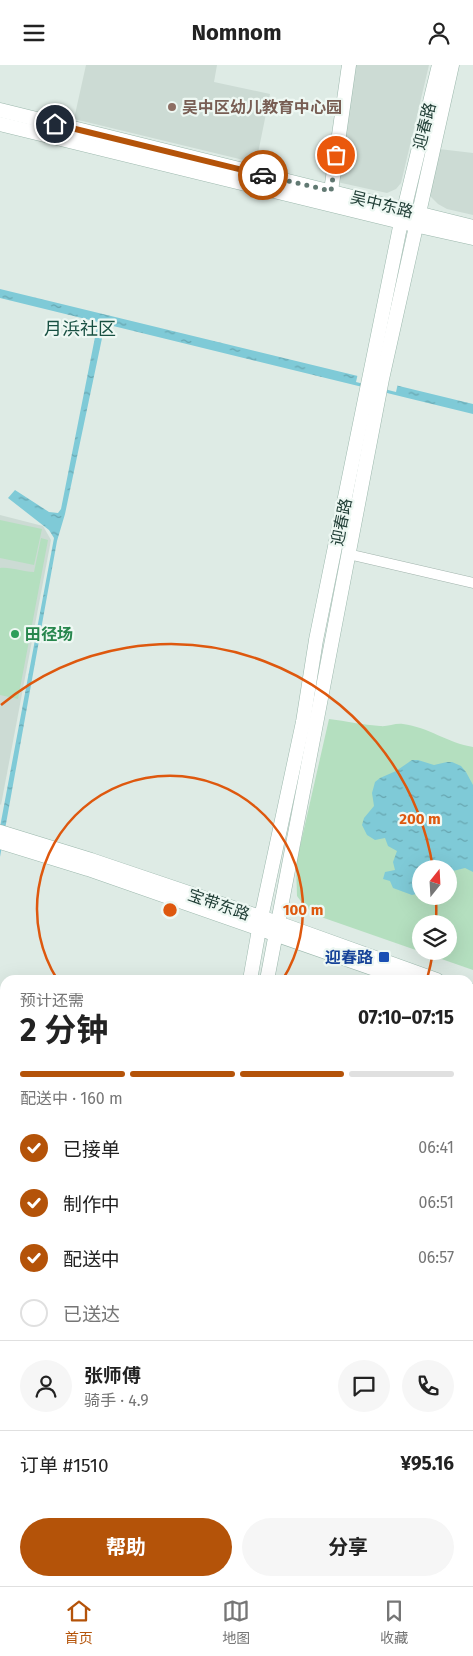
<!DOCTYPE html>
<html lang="zh">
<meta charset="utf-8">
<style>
:root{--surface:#fff;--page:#f6f6f6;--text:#222;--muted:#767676;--line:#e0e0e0;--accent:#b45309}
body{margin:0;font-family:"Fira Sans","Noto Sans SC",sans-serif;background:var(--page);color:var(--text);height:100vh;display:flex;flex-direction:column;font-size:19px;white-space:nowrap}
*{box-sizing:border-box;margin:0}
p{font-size:16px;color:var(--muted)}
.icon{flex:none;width:28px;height:28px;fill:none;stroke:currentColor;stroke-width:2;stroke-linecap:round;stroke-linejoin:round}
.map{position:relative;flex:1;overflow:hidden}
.drawer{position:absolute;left:0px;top:910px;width:474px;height:611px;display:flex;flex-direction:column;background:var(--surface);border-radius:15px 15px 0 0;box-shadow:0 5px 20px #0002}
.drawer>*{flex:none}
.needle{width:32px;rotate:18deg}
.controls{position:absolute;left:412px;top:795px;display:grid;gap:10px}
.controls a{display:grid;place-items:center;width:45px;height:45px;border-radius:50%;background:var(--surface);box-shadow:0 5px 20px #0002;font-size:25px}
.pin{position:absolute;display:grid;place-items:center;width:42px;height:42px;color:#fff;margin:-21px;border:2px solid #fff;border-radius:50%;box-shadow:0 1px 5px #0007}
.courier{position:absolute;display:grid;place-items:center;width:50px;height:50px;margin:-25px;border:4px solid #b45309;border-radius:50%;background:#fff;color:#222;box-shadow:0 1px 6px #0007}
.head em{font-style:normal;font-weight:700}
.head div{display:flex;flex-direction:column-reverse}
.head{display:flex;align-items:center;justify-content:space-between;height:85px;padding:0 20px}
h1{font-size:32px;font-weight:700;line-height:38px}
.bar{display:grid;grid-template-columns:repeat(4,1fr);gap:8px 5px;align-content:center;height:60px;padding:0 20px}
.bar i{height:6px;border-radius:4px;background:var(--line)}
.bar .on{background:var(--accent)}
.bar p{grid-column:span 4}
.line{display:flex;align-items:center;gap:12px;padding:0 20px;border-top:1px solid var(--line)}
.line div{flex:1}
.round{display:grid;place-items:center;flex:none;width:52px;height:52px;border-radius:26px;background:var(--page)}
ol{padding:0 20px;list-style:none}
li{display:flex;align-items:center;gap:15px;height:55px}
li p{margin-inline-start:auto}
li .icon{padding:5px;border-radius:50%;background:var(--accent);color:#fff;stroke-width:4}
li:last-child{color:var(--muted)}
li i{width:28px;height:28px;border:2px solid var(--line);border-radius:50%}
.action{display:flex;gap:10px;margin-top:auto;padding:10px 20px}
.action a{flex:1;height:58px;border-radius:30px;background:var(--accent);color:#fff;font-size:20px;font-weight:700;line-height:58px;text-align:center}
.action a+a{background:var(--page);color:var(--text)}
header{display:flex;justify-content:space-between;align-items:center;height:65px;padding:0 20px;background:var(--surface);font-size:22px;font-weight:700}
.dock{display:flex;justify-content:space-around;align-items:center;height:70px;border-top:1px solid var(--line);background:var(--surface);font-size:14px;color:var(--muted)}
.dock a{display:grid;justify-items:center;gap:2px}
.dock .on{color:var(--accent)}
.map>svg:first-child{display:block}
</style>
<header><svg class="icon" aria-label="menu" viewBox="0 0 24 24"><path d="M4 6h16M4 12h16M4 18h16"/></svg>Nomnom<svg class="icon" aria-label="person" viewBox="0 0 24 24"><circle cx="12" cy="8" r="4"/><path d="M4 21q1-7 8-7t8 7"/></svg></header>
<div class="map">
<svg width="473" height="1521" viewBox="0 0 473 1521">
<defs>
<pattern id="water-ripples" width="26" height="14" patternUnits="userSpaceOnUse" patternTransform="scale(1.25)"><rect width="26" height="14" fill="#7fcad7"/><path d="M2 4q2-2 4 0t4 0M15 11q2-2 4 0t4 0" fill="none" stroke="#67a5af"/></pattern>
</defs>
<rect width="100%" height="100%" fill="#deebe5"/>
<g fill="#ccdbd4">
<path d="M86,0H217L214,17L270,29L256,98L74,54Z"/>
<path d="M356,0H429L401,118L396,124L387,128L337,117Z"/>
<path d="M439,84L473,88V150L447,144L438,139L431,132L430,128Z"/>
<path d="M0,450L43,461L51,475L1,740L0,739Z"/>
</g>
<g fill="#b4dfbf" fill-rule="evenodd">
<path d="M0,455L42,464L34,500L0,493Z"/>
<path d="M41,473L48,475L18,634L0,630V503C12,502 22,507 34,507Z"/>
<path d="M329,654C346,656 363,660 380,661C387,662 395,658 403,659C428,662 448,678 473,682V905L324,853L306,843L297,831L296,799ZM421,804H449V831H421ZM421,859H449V886H421Z"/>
</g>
<g fill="url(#water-ripples)">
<path d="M0,224L473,339V349L105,259L65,449L57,476L0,792V762L54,473L49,465L8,433L15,425L49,447L58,448L61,444L98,257L0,233Z"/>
<path d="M412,695H418L434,700L447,697H452L461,701L466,707L473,720V807L465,803L449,807V804H421V828L412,830L393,823L390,816L383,814L385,807L395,805L393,797L397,786L388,781L385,773L375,775L367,770L362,760L364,753L374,741L372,728L375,717L380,713L396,706Z"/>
<path d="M473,1368V1430L469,1453V1390Z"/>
</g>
<path fill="#deebe5" d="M358,308L398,318L396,327L356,317Z"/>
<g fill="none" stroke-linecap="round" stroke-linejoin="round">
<defs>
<path id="street" d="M348,489L473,518"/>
<g id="secondary">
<path d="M0,45L473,162"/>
<path d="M0,59L401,157L473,173"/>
<path d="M331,126L349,0"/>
<path d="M0,767L91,795L278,858L437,915"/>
<path d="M0,777L88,804L406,915"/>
<path d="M250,915L261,853L303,657L316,575L401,157L439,0"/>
<path d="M267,915L382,314L452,0"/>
<path d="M469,925L473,927"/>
<path d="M469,936L473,937"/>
<path d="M0,1190L5,1191"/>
<path d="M469,1290L473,1291"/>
<path d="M142,1521L143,1516"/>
<path d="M159,1521L160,1516"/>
</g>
</defs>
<use href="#street" stroke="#a1b3ac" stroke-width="11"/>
<use href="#secondary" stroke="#9cb8ad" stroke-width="15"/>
<use href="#street" stroke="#fff" stroke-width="10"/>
<use href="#secondary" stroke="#fff" stroke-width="14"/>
</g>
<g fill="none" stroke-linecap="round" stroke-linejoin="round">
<path stroke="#617972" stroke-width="5" stroke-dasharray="0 9" d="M263,110L331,126L336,90"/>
<path stroke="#b45309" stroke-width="6" d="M55,59L263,110"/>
</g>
<g fill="none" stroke="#de580e" stroke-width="2.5">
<path d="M57 914A133 133 0 1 1 283 914"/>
<path d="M433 887A266 266 0 0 1 427 914M1 640A266 266 0 0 1 433 803M436 833A266 266 0 0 1 436 857"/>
</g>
<circle fill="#8d6e63" stroke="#eef8f3" stroke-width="2" cx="172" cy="42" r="5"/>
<circle fill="#2e9e5b" stroke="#eef8f3" stroke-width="2" cx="15" cy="569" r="5"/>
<rect fill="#1a4fb4" stroke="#eef8f3" stroke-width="2" x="378" y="886" width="12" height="12" rx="2.5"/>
<g text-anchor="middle" stroke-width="4.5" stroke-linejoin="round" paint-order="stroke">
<g font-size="16" font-weight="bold" fill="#785e54" stroke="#eef8f3" text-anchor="start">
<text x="182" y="48">吴中区幼儿教育中心园</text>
</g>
<g font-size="16" fill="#1e3c34" stroke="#eef8f3">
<text transform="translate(424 61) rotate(-76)" y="6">迎春路</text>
<text transform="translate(382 139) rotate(14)" y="6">吴中东路</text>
<text transform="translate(341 457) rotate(-79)" y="6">迎春路</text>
<text transform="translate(219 839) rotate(19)" y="6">宝带东路</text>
</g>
<g font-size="16" font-weight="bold" fill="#27864d" stroke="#eef8f3" text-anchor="start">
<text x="25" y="575">田径场</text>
</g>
<g font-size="16" font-weight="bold" fill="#164399" stroke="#eef8f3" text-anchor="end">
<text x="373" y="898">迎春路</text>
</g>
<g font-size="18" fill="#185042" stroke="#eef8f3">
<text x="80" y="270">月浜社区</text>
</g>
</g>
<circle cx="170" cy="845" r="8" fill="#de580e" stroke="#eef8f3" stroke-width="2.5"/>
<g font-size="15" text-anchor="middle" font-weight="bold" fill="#de580e" stroke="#eef8f3" stroke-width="4.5" stroke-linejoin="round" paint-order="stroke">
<text x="420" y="759">200 m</text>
<text x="303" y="850">100 m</text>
</g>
</svg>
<div class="controls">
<a><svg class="needle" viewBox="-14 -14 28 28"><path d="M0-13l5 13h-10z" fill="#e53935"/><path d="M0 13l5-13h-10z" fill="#767676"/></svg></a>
<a><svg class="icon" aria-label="layers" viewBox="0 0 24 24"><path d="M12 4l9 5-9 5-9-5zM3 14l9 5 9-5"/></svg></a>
</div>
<div class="pin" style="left:336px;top:90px;background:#ea580c"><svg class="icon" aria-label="bag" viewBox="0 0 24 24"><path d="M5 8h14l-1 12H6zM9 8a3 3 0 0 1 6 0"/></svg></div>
<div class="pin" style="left:55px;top:59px;background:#1f2937"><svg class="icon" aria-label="home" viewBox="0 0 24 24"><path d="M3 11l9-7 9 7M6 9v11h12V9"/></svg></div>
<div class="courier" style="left:263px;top:110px"><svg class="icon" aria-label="car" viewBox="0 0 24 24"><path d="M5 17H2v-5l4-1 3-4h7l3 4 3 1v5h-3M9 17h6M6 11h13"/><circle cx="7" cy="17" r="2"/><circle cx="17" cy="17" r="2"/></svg></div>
<section class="drawer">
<div class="head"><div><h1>2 分钟</h1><p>预计还需</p></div><em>07:10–07:15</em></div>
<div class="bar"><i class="on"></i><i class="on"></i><i class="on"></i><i></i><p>配送中 · 160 m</p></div>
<ol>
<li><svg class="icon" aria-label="check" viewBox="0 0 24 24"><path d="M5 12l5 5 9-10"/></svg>已接单<p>06:41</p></li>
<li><svg class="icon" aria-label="check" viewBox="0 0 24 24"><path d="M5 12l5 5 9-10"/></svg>制作中<p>06:51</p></li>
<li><svg class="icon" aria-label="check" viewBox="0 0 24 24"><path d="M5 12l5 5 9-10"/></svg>配送中<p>06:57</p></li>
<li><i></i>已送达</li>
</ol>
<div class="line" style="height:90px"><a class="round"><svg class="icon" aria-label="person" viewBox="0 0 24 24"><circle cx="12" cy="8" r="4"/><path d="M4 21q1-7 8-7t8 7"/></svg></a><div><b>张师傅</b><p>骑手 · 4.9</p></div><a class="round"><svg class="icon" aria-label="chat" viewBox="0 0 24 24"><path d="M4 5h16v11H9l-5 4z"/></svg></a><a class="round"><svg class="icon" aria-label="phone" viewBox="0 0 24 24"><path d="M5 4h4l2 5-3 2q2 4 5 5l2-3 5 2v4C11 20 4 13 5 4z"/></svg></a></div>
<div class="line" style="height:65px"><div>订单 #1510</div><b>¥95.16</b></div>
<div class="action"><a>帮助</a><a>分享</a></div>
</section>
</div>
<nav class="dock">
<a class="on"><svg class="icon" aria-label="home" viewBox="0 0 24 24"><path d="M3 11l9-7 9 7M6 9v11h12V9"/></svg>首页</a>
<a><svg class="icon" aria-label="map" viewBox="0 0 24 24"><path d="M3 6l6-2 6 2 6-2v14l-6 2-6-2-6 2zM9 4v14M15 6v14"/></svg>地图</a>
<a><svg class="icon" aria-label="saved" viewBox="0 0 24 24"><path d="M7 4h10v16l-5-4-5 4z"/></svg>收藏</a>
</nav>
